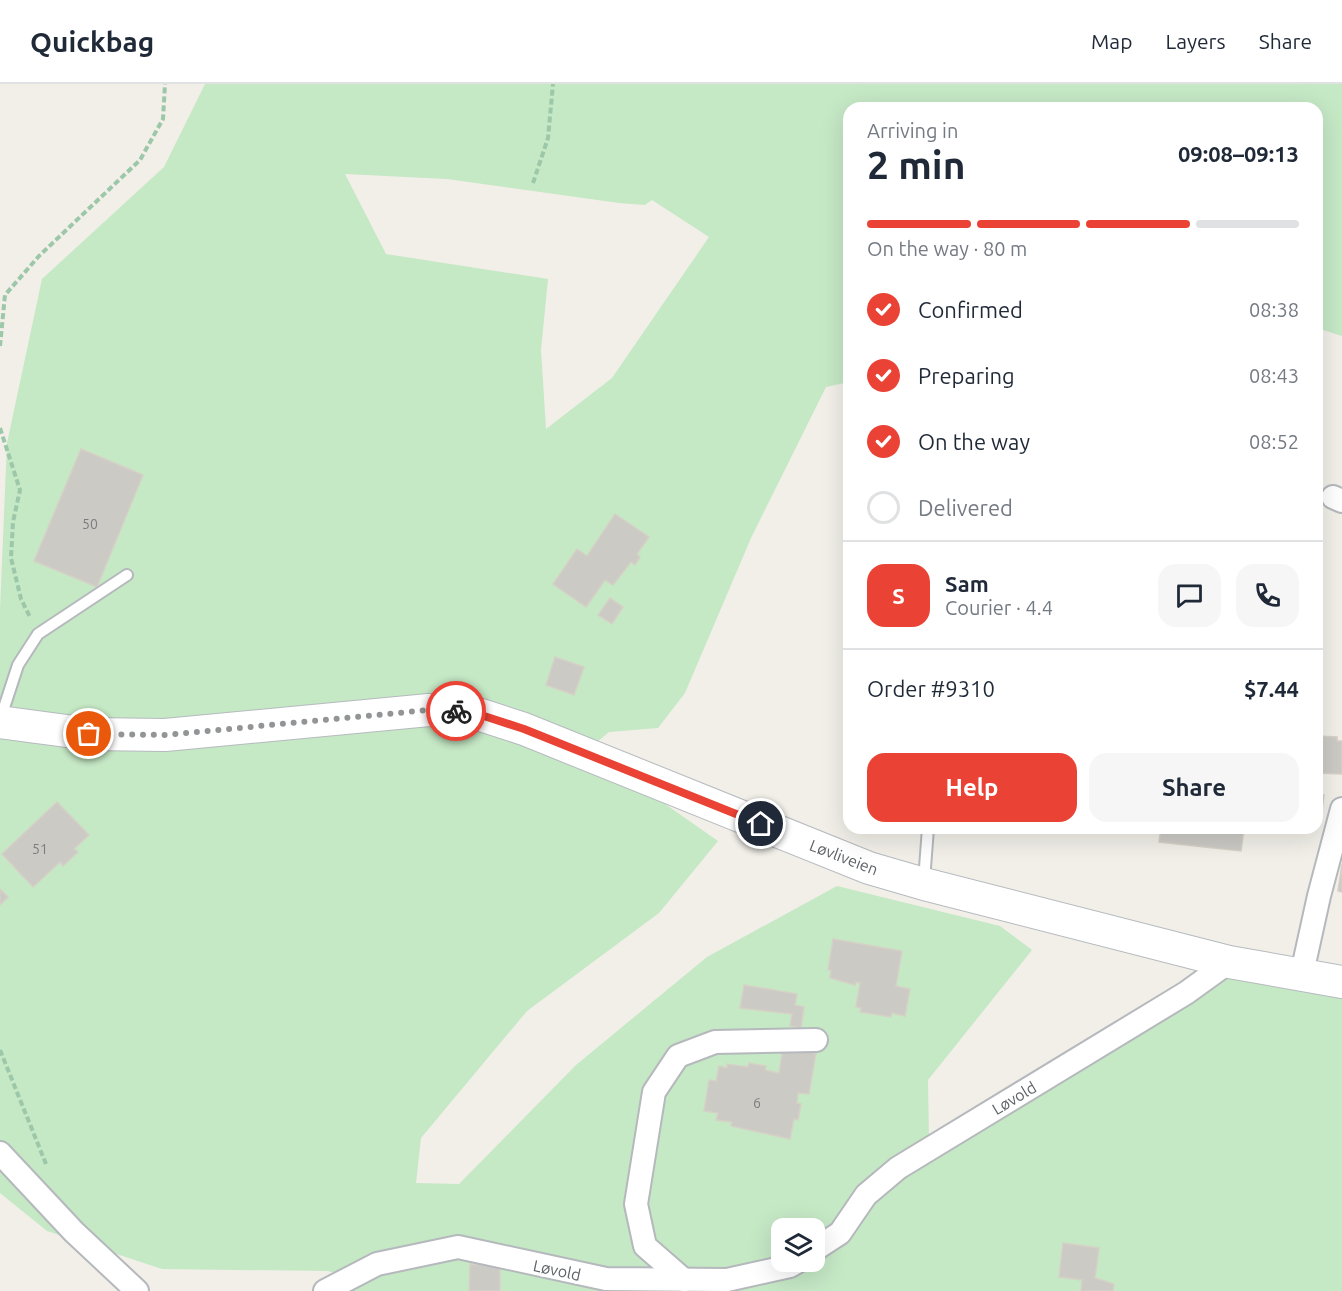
<!DOCTYPE html>
<meta charset="utf-8">
<style>
:root{--surface:#fff;--page:#f6f6f7;--text:#1f2937;--muted:#747a83;--line:#e0e1e3;--accent:#ea4335}
body{margin:0;font-family:Ubuntu,sans-serif;background:var(--page);color:var(--text);height:100vh;display:flex;flex-direction:column;font-size:22px;white-space:nowrap}
*{box-sizing:border-box;margin:0}
p{font-size:20px;color:var(--muted)}
.icon{flex:none;width:33px;height:33px;fill:none;stroke:currentColor;stroke-width:2;stroke-linecap:round;stroke-linejoin:round}
.map{position:relative;flex:1;overflow:hidden}
.sheet{position:absolute;left:843px;top:18px;width:480px;height:732px;display:flex;flex-direction:column;background:var(--surface);border-radius:18px;box-shadow:0 6px 24px #0002}
.sheet>*{flex:none}
.fabs{position:absolute;left:771px;top:1134px;display:grid;gap:12px}
.fabs a{display:grid;place-items:center;width:54px;height:54px;border-radius:12px;background:var(--surface);box-shadow:0 6px 24px #0002;font-size:30px}
.pin{position:absolute;display:grid;place-items:center;width:51px;height:51px;color:#fff;margin:-26px;border:3px solid #fff;border-radius:50%;box-shadow:0 2px 6px #0007}
.courier{position:absolute;display:grid;place-items:center;width:60px;height:60px;margin:-30px;border:4px solid #ea4335;border-radius:50%;background:#fff;color:#222;box-shadow:0 2px 8px #0007}
.headline em{font-style:normal;font-weight:600}
.headline div{display:flex;flex-direction:column-reverse}
.headline{display:flex;align-items:center;justify-content:space-between;height:102px;padding:0 24px}
h1{font-size:39px;font-weight:600;line-height:45px}
.bar{display:grid;grid-template-columns:repeat(4,1fr);gap:9px 6px;align-content:center;height:72px;padding:0 24px}
.bar i{height:8px;border-radius:4px;background:var(--line)}
.bar .current{background:var(--accent)}
.bar p{grid-column:span 4}
.line{display:flex;align-items:center;gap:15px;padding:0 24px;border-top:2px solid var(--line)}
.line div{flex:1}
.round{display:grid;place-items:center;flex:none;width:63px;height:63px;border-radius:18px;background:var(--page)}
ol{padding:0 24px;list-style:none}
li{display:flex;align-items:center;gap:18px;height:66px}
li p{margin-inline-start:auto}
li .icon{padding:6px;border-radius:50%;background:var(--accent);color:#fff;stroke-width:4}
li:last-child{color:var(--muted)}
li i{width:33px;height:33px;border:3px solid var(--line);border-radius:50%}
.primary-button{display:flex;gap:12px;margin-top:auto;padding:12px 24px}
.primary-button a{flex:1;height:69px;border-radius:18px;background:var(--accent);color:#fff;font-size:24px;font-weight:600;line-height:69px;text-align:center}
.primary-button a+a{background:var(--page);color:var(--text)}
header{display:flex;align-items:center;gap:36px;box-sizing:border-box;height:84px;padding:0 30px;background:var(--surface);border-bottom:2px solid var(--line)}
header strong{font-size:28px}
nav{display:flex;gap:33px;margin-inline-start:auto;font-size:21px}
.map>svg:first-child{display:block}
</style>
<header>
<strong>Quickbag</strong>
<nav><a>Map</a><a>Layers</a><a>Share</a></nav>
</header>
<div class="map">
<svg width="1342" height="1207" viewBox="0 0 1342 1207">
<rect width="100%" height="100%" fill="#f1efe8"/>
<path fill="#c5e8c5" fill-rule="evenodd" d="M205,0H1342V252L1317,244V24H849V298L826,303L751,454L685,609L658,644L609,648L577,675L655,713L718,757L659,829L527,927L421,1054L416,1099L459,1100L576,981L707,873L837,802L1000,842L1032,866L928,996L929,1056L1220,883L1342,913V1207H325L347,1193L328,1187L162,1185L47,1147L0,1109V525L7,359L42,195L164,83ZM345,90L447,95L619,119L645,121L652,116L709,153L612,294L546,345L541,266L548,195L386,170ZM782,1144H814V1178H782Z"/>
<g fill="#cccac5" stroke="#d6d1c6" stroke-width="1.5">
<path d="M81,365L143,391L97,503L34,477Z"/>
<path d="M615,430L649,453L637,470L640,473L635,481L631,478L613,501L605,496L586,523L553,500L577,465L587,472Z"/>
<path d="M610,514L623,523L612,540L598,531Z"/>
<path d="M555,573L584,583L574,611L546,601Z"/>
<path d="M1317,652L1337,653V657H1342V690L1317,689Z"/>
<path d="M1317,710L1324,711L1321,734H1317Z"/>
<path d="M57,718L89,751L74,765L78,768L63,782L60,778L33,803L2,770Z"/>
<path d="M1161,744H1244L1241,767L1159,758Z"/>
<path d="M1342,780V808L1338,807Z"/>
<path d="M0,805L8,813L0,821Z"/>
<path d="M833,855L902,867L896,902L910,905L905,932L892,929L891,933L860,928L861,924L856,923L860,899L856,898L855,901L830,894L831,886H828Z"/>
<path d="M744,901L797,910L795,921L804,923L801,944L790,942L792,930L740,924Z"/>
<path d="M783,964L816,969L809,1010L798,1009L797,1019L801,1020L798,1036L794,1035L790,1055L731,1042L732,1038L716,1036L718,1029L704,1027L709,996L716,997L719,982L727,984V980L748,983L749,979L766,982L765,986L779,989Z"/>
<path d="M1063,1159L1099,1164L1095,1194L1114,1200L1113,1207H1081L1082,1196L1059,1193Z"/>
<path d="M470,1180L500,1182V1207H469Z"/>
</g>
<g fill="none" stroke-linecap="round" stroke-linejoin="round">
<defs>
<g id="lane">
<path d="M0,636L18,581L38,550L127,491"/>
<path d="M924,797L928,744"/>
</g>
<g id="street">
<path d="M1333,413L1342,417"/>
<path d="M1302,889L1319,812L1342,725"/>
<path d="M0,1069L74,1148L137,1207"/>
<path d="M814,1166L840,1149L866,1111L898,1084L1186,909L1229,878"/>
<path d="M684,1196L645,1162L636,1120L654,1008L678,972L715,958L816,956"/>
<path d="M325,1207L377,1180L458,1163L606,1195L727,1196L790,1182L797,1178"/>
</g>
<path id="secondary" d="M0,638L89,650L165,651L429,626L481,631L524,645L869,784L924,800L1229,878L1342,898"/>
</defs>
<use href="#lane" stroke="#b5b8bc" stroke-width="14"/>
<use href="#street" stroke="#b5b8bc" stroke-width="26"/>
<use href="#secondary" stroke="#b6babf" stroke-width="34"/>
<g stroke="#9cc7a9" stroke-width="4" stroke-dasharray="6 3" stroke-linecap="butt">
<path d="M533,99L548,54L553,0"/>
<path d="M0,262L5,211L39,172L140,76L163,35L165,0"/>
<path d="M0,344L20,406L13,438L11,474L21,515L30,533"/>
<path d="M0,966L46,1080"/>
</g>
<use href="#lane" stroke="#fff" stroke-width="10"/>
<use href="#street" stroke="#fff" stroke-width="22"/>
<use href="#secondary" stroke="#fff" stroke-width="32"/>
</g>
<g fill="none" stroke-linecap="round" stroke-linejoin="round">
<path stroke="#929495" stroke-width="6" stroke-dasharray="0 10.8" d="M89,650L165,651L429,626L456,627"/>
<path stroke="#ea4335" stroke-width="8" d="M456,627L481,631L524,645L761,740"/>
</g>
<g text-anchor="middle" stroke-width="6" stroke-linejoin="round" paint-order="stroke">
<g font-size="14" fill="#7a7d7f">
<text x="90" y="445">50</text>
<text x="40" y="770">51</text>
<text x="757" y="1024">6</text>
</g>
<g font-size="16" fill="#5f6368" stroke="#fff">
<text transform="translate(844 773) rotate(21)" y="6">Løvliveien</text>
<text transform="translate(1014 1014) rotate(-31)" y="6">Løvold</text>
<text transform="translate(557 1186) rotate(12)" y="6">Løvold</text>
</g>
</g>
</svg>
<div class="fabs">
<a><svg class="icon" aria-label="layers" viewBox="0 0 24 24"><path d="M12 4l9 5-9 5-9-5zM3 14l9 5 9-5"/></svg></a>
</div>
<div class="pin" style="left:89px;top:650px;background:#ea580c"><svg class="icon" aria-label="bag" viewBox="0 0 24 24"><path d="M5 8h14l-1 12H6zM9 8a3 3 0 0 1 6 0"/></svg></div>
<div class="pin" style="left:761px;top:740px;background:#1f2937"><svg class="icon" aria-label="home" viewBox="0 0 24 24"><path d="M3 11l9-7 9 7M6 9v11h12V9"/></svg></div>
<div class="courier" style="left:456px;top:627px"><svg class="icon" aria-label="bike" viewBox="0 0 24 24"><circle cx="6" cy="16" r="4"/><circle cx="18" cy="16" r="4"/><path d="M6 16l4-8h5l3 8M10 8l3 8H6M13 5h3"/></svg></div>
<section class="sheet">
<div class="headline"><div><h1>2 min</h1><p>Arriving in</p></div><em>09:08–09:13</em></div>
<div class="bar"><i class="current"></i><i class="current"></i><i class="current"></i><i></i><p>On the way · 80 m</p></div>
<ol>
<li><svg class="icon" aria-label="check" viewBox="0 0 24 24"><path d="M5 12l5 5 9-10"/></svg>Confirmed<p>08:38</p></li>
<li><svg class="icon" aria-label="check" viewBox="0 0 24 24"><path d="M5 12l5 5 9-10"/></svg>Preparing<p>08:43</p></li>
<li><svg class="icon" aria-label="check" viewBox="0 0 24 24"><path d="M5 12l5 5 9-10"/></svg>On the way<p>08:52</p></li>
<li><i></i>Delivered</li>
</ol>
<div class="line" style="height:108px"><b class="round" style="background:var(--accent);color:#fff">S</b><div><b>Sam</b><p>Courier · 4.4</p></div><a class="round"><svg class="icon" aria-label="chat" viewBox="0 0 24 24"><path d="M4 5h16v11H9l-5 4z"/></svg></a><a class="round"><svg class="icon" aria-label="phone" viewBox="0 0 24 24"><path d="M5 4h4l2 5-3 2q2 4 5 5l2-3 5 2v4C11 20 4 13 5 4z"/></svg></a></div>
<div class="line" style="height:78px"><div>Order #9310</div><b>$7.44</b></div>
<div class="primary-button"><a>Help</a><a>Share</a></div>
</section>
</div>
